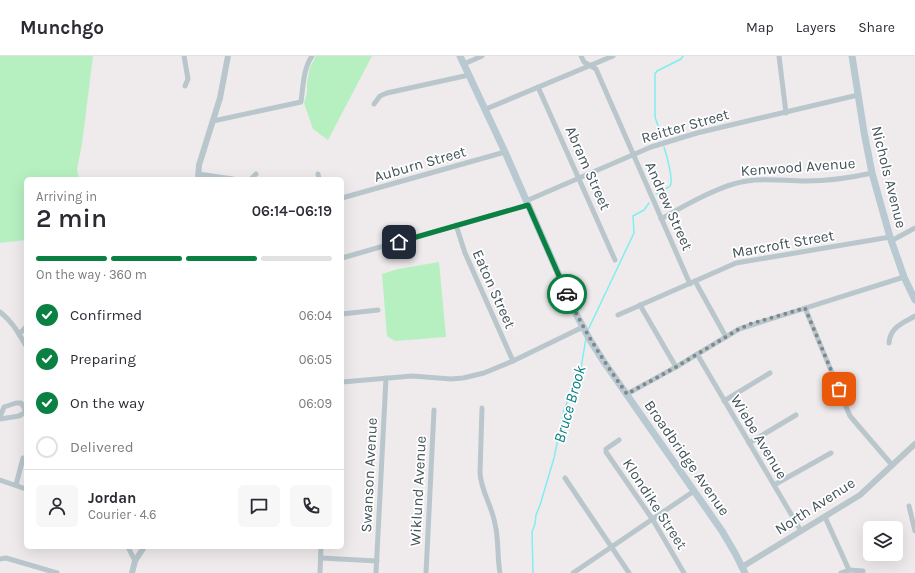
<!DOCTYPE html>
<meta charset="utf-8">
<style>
:root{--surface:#fff;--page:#f7f7f7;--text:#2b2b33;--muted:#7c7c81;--line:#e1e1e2;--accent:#0b8043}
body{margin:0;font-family:Karla,sans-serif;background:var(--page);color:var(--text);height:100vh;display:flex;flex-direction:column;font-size:15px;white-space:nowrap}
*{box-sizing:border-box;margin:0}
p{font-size:13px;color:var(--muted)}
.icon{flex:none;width:22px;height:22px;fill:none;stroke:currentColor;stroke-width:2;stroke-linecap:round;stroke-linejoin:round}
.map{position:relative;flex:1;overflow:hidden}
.side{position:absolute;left:24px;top:121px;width:320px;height:372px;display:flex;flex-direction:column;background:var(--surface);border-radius:6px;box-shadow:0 4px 16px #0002}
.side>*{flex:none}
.fabs{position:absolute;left:863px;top:465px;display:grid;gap:8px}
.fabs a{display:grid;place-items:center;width:40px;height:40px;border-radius:6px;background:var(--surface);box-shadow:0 4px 16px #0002;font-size:20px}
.pin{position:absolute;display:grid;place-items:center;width:34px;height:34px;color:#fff;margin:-17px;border-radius:8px;box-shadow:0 2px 6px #0006}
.courier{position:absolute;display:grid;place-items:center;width:40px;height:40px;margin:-20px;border:3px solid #0b8043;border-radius:50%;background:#fff;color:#222;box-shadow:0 1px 5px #0007}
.overview em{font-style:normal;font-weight:600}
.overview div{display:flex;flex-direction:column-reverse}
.overview{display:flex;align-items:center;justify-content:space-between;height:68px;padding:0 12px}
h1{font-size:26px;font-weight:600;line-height:30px}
.bar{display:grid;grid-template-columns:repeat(4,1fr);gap:6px 4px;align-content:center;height:48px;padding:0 12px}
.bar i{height:5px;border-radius:3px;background:var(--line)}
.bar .selected{background:var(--accent)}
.bar p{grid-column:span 4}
.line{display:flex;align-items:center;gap:10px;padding:0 12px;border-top:1px solid var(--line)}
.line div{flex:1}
.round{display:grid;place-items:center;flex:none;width:42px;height:42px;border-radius:6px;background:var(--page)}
ol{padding:0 12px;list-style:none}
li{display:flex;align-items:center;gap:12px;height:44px}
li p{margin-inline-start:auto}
li .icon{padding:4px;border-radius:50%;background:var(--accent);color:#fff;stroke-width:4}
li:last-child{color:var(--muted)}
li i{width:22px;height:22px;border:2px solid var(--line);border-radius:50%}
header{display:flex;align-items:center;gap:24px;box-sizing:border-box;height:56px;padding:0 20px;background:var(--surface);border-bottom:1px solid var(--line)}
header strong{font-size:19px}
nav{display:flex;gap:22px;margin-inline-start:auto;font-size:14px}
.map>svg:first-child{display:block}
</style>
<header>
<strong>Munchgo</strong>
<nav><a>Map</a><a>Layers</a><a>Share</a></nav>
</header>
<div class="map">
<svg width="915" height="517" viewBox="0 0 915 517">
<rect width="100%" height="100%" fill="#efebec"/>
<g fill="#b6f0c1">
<path d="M0,0H93L82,88L77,113L79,123H26V184L0,187Z"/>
<path d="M316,0H372L328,84L313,73L304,47L307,37V27L310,11Z"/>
<path d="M439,206L446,281L395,285L387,280L382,218L398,213Z"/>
</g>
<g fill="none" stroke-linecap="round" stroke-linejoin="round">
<g stroke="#80eef0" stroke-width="1.5">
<path d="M662,81L655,61V18L657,15L681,3L683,0"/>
<path d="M656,138C659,134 666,134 670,130C674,125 666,97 664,91"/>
<path d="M588,274L634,177L633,160L644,154L649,147"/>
<path d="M533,517L532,476L535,468L536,459L540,449L554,402L564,354L572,334L580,318L586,282"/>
</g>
<g stroke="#b9c7cc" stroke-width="5">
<path d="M184,0L188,23L185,30"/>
<path d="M581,0L584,6L596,13L690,228"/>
<path d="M779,0L786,57"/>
<path d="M464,8L482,0"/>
<path d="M538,31L615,204"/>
<path d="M374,48L380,40L387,37L469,19"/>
<path d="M486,53L613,0"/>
<path d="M213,65L301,46C303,32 303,13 312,0"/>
<path d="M198,118L233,123"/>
<path d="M318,118L319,123"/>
<path d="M251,123L256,118"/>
<path d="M342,142L505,96"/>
<path d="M526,145L651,91L697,77L858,39"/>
<path d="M661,163C684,150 722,128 747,125C767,122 786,125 805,125C827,125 850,122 872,117"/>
<path d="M456,169L465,197L513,305"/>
<path d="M891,185L915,172"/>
<path d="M342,202L528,149"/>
<path d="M695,225L726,281"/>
<path d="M640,249L676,311"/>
<path d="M805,252L850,360L892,409"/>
<path d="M0,256C12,265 19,278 26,290"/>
<path d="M342,258L378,254"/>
<path d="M618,259L736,207L890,181"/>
<path d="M19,278L26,271"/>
<path d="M889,287C890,271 903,267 915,260"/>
<path d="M697,298L801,475"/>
<path d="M342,326L412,320L451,323L463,322L484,317L513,305L583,271"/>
<path d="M627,338L676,311L739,273L904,221"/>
<path d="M724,345L770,317"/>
<path d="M482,352L480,417C481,435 492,450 495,468C499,484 497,501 500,517"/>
<path d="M0,361L4,351L16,347H21L25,353L24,357L19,360L0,363"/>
<path d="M619,384L606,393V396L653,464L684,517"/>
<path d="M749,387L796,359"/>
<path d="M565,422L629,517"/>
<path d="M0,424L26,433"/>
<path d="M16,429L23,402L26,403"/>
<path d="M774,429L831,397"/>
<path d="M909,450L915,475"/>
<path d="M825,461L849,514"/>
<path d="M128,491L135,505"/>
<path d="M321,502L377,505"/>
<path d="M0,503L6,502L57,517"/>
<path d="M320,517L321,491"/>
<path d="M376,517L386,322"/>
<path d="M426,517L434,354"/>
<path d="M573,517L694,435"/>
<path d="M841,517L849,514L863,515"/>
</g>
<g stroke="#b9c7cc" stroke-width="6">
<path d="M198,123L199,109L220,42L228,0"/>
<path d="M742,511L860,439L915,388"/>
<path d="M132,517L135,505L144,491"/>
</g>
<g stroke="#b8c9d1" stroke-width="7">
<path d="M460,0L505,96L575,256L590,284L604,306L722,475L735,497L745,517"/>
<path d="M852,0L864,76L872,117L890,181L904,221L915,244"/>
</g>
</g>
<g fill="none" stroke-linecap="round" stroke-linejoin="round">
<path stroke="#7f888d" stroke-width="4" stroke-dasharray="0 7.2" d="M567,238C583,274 604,306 627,338L676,311L739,273L750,268L805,252L839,333"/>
<path stroke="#0b8043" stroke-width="5" d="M399,186L528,149L567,238"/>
</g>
<g text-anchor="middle" stroke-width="3.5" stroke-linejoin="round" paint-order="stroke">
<g font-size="15" fill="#43535a" stroke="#fff">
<text transform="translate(685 70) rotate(-16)" y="5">Reitter Street</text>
<text transform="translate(420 108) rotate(-16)" y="5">Auburn Street</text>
<text transform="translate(798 111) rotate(-4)" y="5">Kenwood Avenue</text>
<text transform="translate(588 112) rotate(66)" y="5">Abram Street</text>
<text transform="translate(889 121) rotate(76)" y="5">Nichols Avenue</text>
<text transform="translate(669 150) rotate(66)" y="5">Andrew Street</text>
<text transform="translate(783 188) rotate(-10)" y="5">Marcroft Street</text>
<text transform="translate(494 233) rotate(66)" y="5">Eaton Street</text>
<text transform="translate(759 381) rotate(59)" y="5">Wiebe Avenue</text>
<text transform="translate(687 402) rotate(55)" y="5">Broadbridge Avenue</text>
<text transform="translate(369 419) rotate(-87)" y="5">Swanson Avenue</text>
<text transform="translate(418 435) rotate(-87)" y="5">Wiklund Avenue</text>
<text transform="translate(655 448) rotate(57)" y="5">Klondike Street</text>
<text transform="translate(815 450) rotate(-33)" y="5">North Avenue</text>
</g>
<g font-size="16" font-style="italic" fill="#088284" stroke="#fff">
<text transform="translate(569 348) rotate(-74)" y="6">Bruce Brook</text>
</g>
</g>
</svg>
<div class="fabs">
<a><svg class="icon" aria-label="layers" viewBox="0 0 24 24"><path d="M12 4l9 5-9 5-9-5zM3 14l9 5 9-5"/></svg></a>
</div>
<div class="pin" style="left:839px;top:333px;background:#ea580c"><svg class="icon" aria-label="bag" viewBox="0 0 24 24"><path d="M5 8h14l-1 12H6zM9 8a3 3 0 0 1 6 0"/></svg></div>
<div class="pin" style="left:399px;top:186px;background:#1f2937"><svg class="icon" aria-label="home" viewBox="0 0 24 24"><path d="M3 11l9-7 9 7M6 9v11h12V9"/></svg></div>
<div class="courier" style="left:567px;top:238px"><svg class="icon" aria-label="car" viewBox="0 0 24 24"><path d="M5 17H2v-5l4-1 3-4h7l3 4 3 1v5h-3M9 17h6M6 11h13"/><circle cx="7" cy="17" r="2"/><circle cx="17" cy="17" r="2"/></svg></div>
<section class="side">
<div class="overview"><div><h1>2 min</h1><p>Arriving in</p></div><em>06:14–06:19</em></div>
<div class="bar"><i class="selected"></i><i class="selected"></i><i class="selected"></i><i></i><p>On the way · 360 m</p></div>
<ol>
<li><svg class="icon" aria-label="check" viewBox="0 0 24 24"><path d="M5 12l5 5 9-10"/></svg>Confirmed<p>06:04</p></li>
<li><svg class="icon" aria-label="check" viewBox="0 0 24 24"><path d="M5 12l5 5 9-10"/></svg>Preparing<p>06:05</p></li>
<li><svg class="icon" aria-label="check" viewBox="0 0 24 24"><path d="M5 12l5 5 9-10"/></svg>On the way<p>06:09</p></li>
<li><i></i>Delivered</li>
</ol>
<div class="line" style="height:72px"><a class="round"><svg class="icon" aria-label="person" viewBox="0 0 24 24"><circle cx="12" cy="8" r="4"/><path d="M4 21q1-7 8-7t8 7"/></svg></a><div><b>Jordan</b><p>Courier · 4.6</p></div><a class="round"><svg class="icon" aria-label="chat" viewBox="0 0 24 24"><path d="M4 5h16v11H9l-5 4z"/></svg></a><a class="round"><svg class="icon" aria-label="phone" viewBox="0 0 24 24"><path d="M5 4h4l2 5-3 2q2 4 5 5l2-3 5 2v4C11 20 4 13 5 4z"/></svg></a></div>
</section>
</div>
